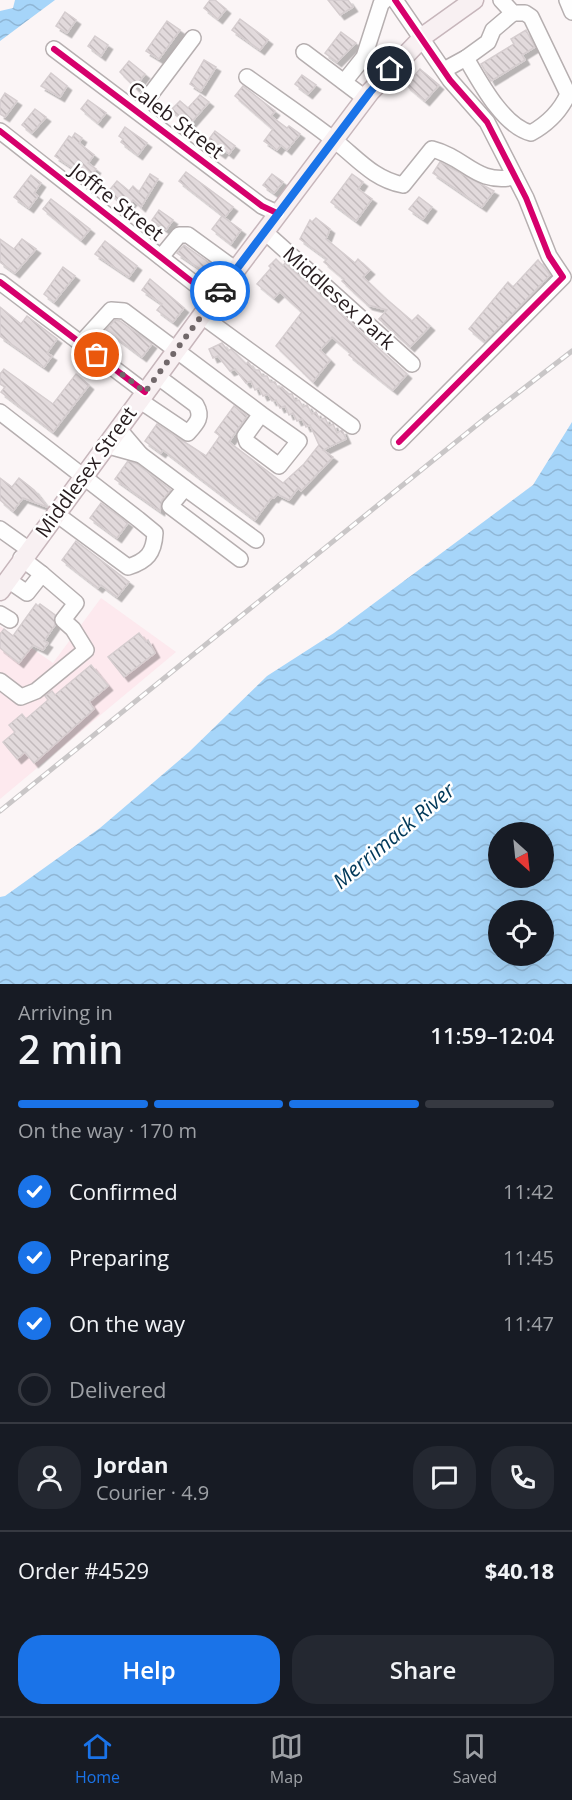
<!DOCTYPE html>
<meta charset="utf-8">
<style>
:root{--surface:#171b24;--page:#242831;--text:#f1f3f6;--muted:#9ea1a6;--line:#363941;--accent:#1a73e8}
body{margin:0;font-family:"Open Sans",sans-serif;background:var(--page);color:var(--text);height:100vh;display:flex;flex-direction:column;font-size:22px;white-space:nowrap}
*{box-sizing:border-box;margin:0}
p{font-size:20px;color:var(--muted)}
.icon{flex:none;width:33px;height:33px;fill:none;stroke:currentColor;stroke-width:2;stroke-linecap:round;stroke-linejoin:round}
.map{position:relative;height:984px;overflow:hidden}
.side{display:flex;flex-direction:column;background:var(--surface);flex:1}
.side>*{flex:none}
.needle{width:39px;rotate:153deg}
.tools{position:absolute;left:488px;top:822px;display:grid;gap:12px}
.tools a{display:grid;place-items:center;width:66px;height:66px;border-radius:50%;background:var(--surface);box-shadow:0 6px 24px #0002;font-size:30px}
.pin{position:absolute;display:grid;place-items:center;width:51px;height:51px;color:#fff;margin:-26px;border:3px solid #fff;border-radius:50%;box-shadow:0 2px 6px #0007}
.courier{position:absolute;display:grid;place-items:center;width:60px;height:60px;margin:-30px;border:4px solid #1a73e8;border-radius:50%;background:#fff;color:#222;box-shadow:0 2px 8px #0007}
.headline em{font-style:normal;font-weight:600}
.headline div{display:flex;flex-direction:column-reverse}
.headline{display:flex;align-items:center;justify-content:space-between;height:102px;padding:0 18px}
h1{font-size:39px;font-weight:600;line-height:45px}
.bar{display:grid;grid-template-columns:repeat(4,1fr);gap:9px 6px;align-content:center;height:72px;padding:0 18px}
.bar i{height:8px;border-radius:4px;background:var(--line)}
.bar .on{background:var(--accent)}
.bar p{grid-column:span 4}
.line{display:flex;align-items:center;gap:15px;padding:0 18px;border-top:2px solid var(--line)}
.line div{flex:1}
.round{display:grid;place-items:center;flex:none;width:63px;height:63px;border-radius:24px;background:var(--page)}
ol{padding:0 18px;list-style:none}
li{display:flex;align-items:center;gap:18px;height:66px}
li p{margin-inline-start:auto}
li .icon{padding:6px;border-radius:50%;background:var(--accent);color:#fff;stroke-width:4}
li:last-child{color:var(--muted)}
li i{width:33px;height:33px;border:3px solid var(--line);border-radius:50%}
.primary-button{display:flex;gap:12px;margin-top:auto;padding:12px 18px}
.primary-button a{flex:1;height:69px;border-radius:24px;background:var(--accent);color:#fff;font-size:24px;font-weight:600;line-height:69px;text-align:center}
.primary-button a+a{background:var(--page);color:var(--text)}
.tab-bar{display:flex;justify-content:space-around;align-items:center;height:84px;border-top:2px solid var(--line);background:var(--surface);font-size:16px;color:var(--muted)}
.tab-bar a{display:grid;justify-items:center;gap:3px}
.tab-bar .on{color:var(--accent)}
.map>svg:first-child{display:block}
</style>
<div class="map">
<svg width="572" height="984" viewBox="0 0 572 984">
<defs>
<pattern id="water-waves" width="16" height="10" patternUnits="userSpaceOnUse" patternTransform="scale(1.5)"><rect width="16" height="10" fill="#a6d5f9"/><path d="M0 5q4-4 8 0t8 0" fill="none" stroke="#8fb6d5"/></pattern>
<pattern id="building-back-hatch" width="6" height="6" patternUnits="userSpaceOnUse" patternTransform="scale(1.5)"><rect width="6" height="6" fill="#e2dadc"/><path d="M-1 5l2 2M0 0l6 6M5-1l2 2" fill="none" stroke="#c2babc"/></pattern>
<filter id="shadow"><feDropShadow dx="4.5" dy="4.5" stdDeviation="0" flood-color="#0004"/></filter>
</defs>
<rect width="100%" height="100%" fill="#fbf5f6"/>
<path fill="#fde9ee" d="M101,598L176,652L0,799V626L53,663Z"/>
<g fill="url(#water-waves)" fill-rule="evenodd">
<path d="M15,0H55L0,41V11L13,8Z"/>
<path d="M572,422V984H0V897L5,896L100,828L189,752L267,676L334,633L533,485ZM498,832H543V878H498ZM498,910H543V956H498Z"/>
</g>
<g fill="url(#building-back-hatch)" stroke="#d5cdcf" stroke-width="1.5" filter="url(#shadow)">
<path d="M210,0H215L226,9L218,19L204,8Z"/>
<path d="M328,0H348L353,7L340,15Z"/>
<path d="M65,12L76,20L67,33L56,26Z"/>
<path d="M240,19L268,40L260,50L232,30Z"/>
<path d="M167,21L180,30L159,59L146,51Z"/>
<path d="M526,30L535,47L522,55L525,60L491,81L481,64L514,44L511,39Z"/>
<path d="M341,32L356,43L337,62L325,53Z"/>
<path d="M95,36L108,45L101,56L88,46Z"/>
<path d="M204,60L216,67L201,91L190,84Z"/>
<path d="M129,61L145,74L135,87L120,72Z"/>
<path d="M420,69L439,85L425,101L406,85Z"/>
<path d="M51,73L67,86L60,97L41,86Z"/>
<path d="M302,75L316,85L308,94L295,84Z"/>
<path d="M243,86L275,111L271,116L287,128L289,126L300,134L287,150L281,145L277,150L264,141L273,129L235,96Z"/>
<path d="M5,93L17,101L5,117L0,114V101Z"/>
<path d="M200,95L209,102L189,125L171,110L180,101L188,108Z"/>
<path d="M88,100L106,113L98,123L81,109Z"/>
<path d="M35,109L46,117L32,133L22,125Z"/>
<path d="M125,127L147,143L138,155L121,142L123,139L119,136Z"/>
<path d="M215,131L235,146L229,154L224,150L221,154L206,143Z"/>
<path d="M75,133L82,138L79,143L94,155L88,163L96,169L89,179L55,156L69,136L72,138Z"/>
<path d="M440,162L494,191L482,207L433,173Z"/>
<path d="M186,172L233,207L225,217L179,181Z"/>
<path d="M150,174L158,179L141,207L133,200L127,207L108,192L117,181L129,191L133,186L139,192Z"/>
<path d="M272,174L283,182L274,193L263,185Z"/>
<path d="M352,174L363,182L358,189L372,199L356,221L331,202Z"/>
<path d="M31,175L41,183L34,193L38,196L29,208L14,197Z"/>
<path d="M419,197L432,207L423,219L409,209Z"/>
<path d="M51,199L90,229L81,240L43,209Z"/>
<path d="M159,210L173,220L166,230L152,220Z"/>
<path d="M222,216L241,230L231,244L212,229Z"/>
<path d="M316,218L330,229L326,239L355,263L358,259L370,270L363,277L384,297L412,321L418,315L430,326L410,347L379,319L387,310L368,305L342,281L344,279L324,262L327,259L300,239L310,220L312,222Z"/>
<path d="M0,239L14,249L22,239L36,249L15,273L0,262Z"/>
<path d="M105,241L137,266L129,277L95,254Z"/>
<path d="M184,245L218,269L212,277L177,253Z"/>
<path d="M276,259L283,266L285,263L407,374L393,390L349,355L351,353L332,337L320,350L330,360L313,382L276,346L302,312L280,292L274,298L257,284L271,268L269,266Z"/>
<path d="M538,260L550,275L485,342L469,329L508,282L513,287Z"/>
<path d="M63,267L75,276L54,302L44,294Z"/>
<path d="M150,279L184,308L173,322L157,310L162,304L142,290Z"/>
<path d="M0,307L21,324L27,316L57,339L47,353L52,356L44,367L0,336Z"/>
<path d="M115,320L120,321L152,344L142,357L106,330Z"/>
<path d="M222,343L228,351L231,349L246,364L248,362L254,370H259L262,376H267L270,382H275L278,388L282,387L288,394H292L295,401L299,400L303,407L307,405L312,414L316,412L320,420L325,418L329,426L333,424L337,433L342,430L346,439L323,450L333,457L301,491L298,488L289,500L277,494L274,498L272,497L255,520L163,450L161,453L145,441L157,424L206,456L220,436L215,432L234,406L247,416L229,442L283,483L304,464L319,445L310,425L306,427L302,419L297,421L293,413L289,415L285,406L280,408L276,400L272,401L268,394L263,396L259,388L255,390L251,381L246,383L235,369L230,371L218,356L213,358L209,349Z"/>
<path d="M4,369L53,404L76,374L89,385L53,432L1,392L5,387L0,384V374Z"/>
<path d="M128,461L137,464L171,490L162,500L160,511L115,479Z"/>
<path d="M0,478L12,487L19,478L34,490L47,507L23,498L13,511L0,500Z"/>
<path d="M101,503L128,523L117,538L90,518Z"/>
<path d="M76,541L129,582L117,597L101,585L98,588L62,560Z"/>
<path d="M36,604L38,606L40,604L55,615V625L44,641L48,643L43,650L33,645L19,663L0,648V634L4,629L13,636Z"/>
<path d="M139,633L146,642L148,640L155,653L124,677L108,657Z"/>
<path d="M91,665L108,686L89,702L94,709L34,763L25,752L17,759L3,742L15,732L9,725L22,714L26,719L48,700L45,696L52,691L55,695Z"/>
</g>
<g fill="none" stroke-linecap="round" stroke-linejoin="round">
<defs>
<g id="minor">
<path d="M395,0L450,80L487,122L526,198L549,256L563,277L399,442"/>
<path d="M567,0L572,12"/>
<path d="M54,49L262,206L279,214"/>
<path d="M304,52L365,98"/>
<path d="M466,58C480,82 503,126 531,133C547,124 561,110 568,94L531,17L525,13H513L501,0"/>
<path d="M444,70L466,58L488,42L493,30L513,13"/>
<path d="M247,77C276,98 306,118 334,140C357,158 373,179 403,185L432,149C467,158 475,185 515,177"/>
<path d="M344,82L364,57L381,4L385,0"/>
<path d="M138,111L193,38"/>
<path d="M0,131L214,299"/>
<path d="M265,232L412,364"/>
<path d="M161,257L179,235H188L236,270"/>
<path d="M0,282L145,392"/>
<path d="M202,316L352,426"/>
<path d="M81,343L111,310L124,311L261,414L245,436L247,442L279,466L299,441L261,414"/>
<path d="M139,400L188,433C197,423 203,417 196,405L157,376"/>
<path d="M0,412L138,519L155,533C154,553 147,561 128,567L55,513"/>
<path d="M105,445L141,455L118,428"/>
<path d="M141,455L185,488L170,506L240,559"/>
<path d="M185,488L256,540"/>
<path d="M0,529L28,549"/>
<path d="M8,580L27,593L42,574L21,558"/>
<path d="M0,614L10,620"/>
<path d="M0,681L21,697L36,691L86,650L73,629L63,620L76,603L42,574"/>
</g>
<path id="major" d="M0,591L214,299L370,92L425,35L474,0"/>
</defs>
<use href="#minor" stroke="#b6afb0" stroke-width="18"/>
<use href="#major" stroke="#c7b6bb" stroke-width="21"/>
<use href="#minor" stroke="#fefefe" stroke-width="15"/>
<use href="#major" stroke="#f8f0f2" stroke-width="18"/>
<defs>
<path id="rail" d="M0,811L488,416L572,351"/>
</defs>
<use href="#rail" stroke="#c9c6c7" stroke-width="5"/>
<use href="#rail" stroke="#fff" stroke-width="3" stroke-dasharray="9" stroke-linecap="butt"/>
<defs>
<g id="cycleway">
<path d="M395,0L450,80L487,122L526,198L549,256L563,277L399,442"/>
<path d="M54,49L262,206L279,214"/>
<path d="M0,131L214,299"/>
<path d="M0,282L145,392"/>
</g>
</defs>
<use href="#cycleway" stroke="#fff" stroke-width="10"/>
<use href="#cycleway" stroke="#d6006c" stroke-width="6"/>
</g>
<g fill="none" stroke-linecap="round" stroke-linejoin="round">
<path stroke="#71686a" stroke-width="6" stroke-dasharray="0 10.8" d="M97,355L145,392L220,291"/>
<path stroke="#1a73e8" stroke-width="8" d="M220,291L370,92L390,69"/>
</g>
<g text-anchor="middle" stroke-width="5" stroke-linejoin="round" paint-order="stroke">
<g font-size="20" fill="#261c1e" stroke="#fff">
<text transform="translate(176 120) rotate(37)" y="7">Caleb Street</text>
<text transform="translate(117 202) rotate(38)" y="7">Joffre Street</text>
<text transform="translate(339 298) rotate(42)" y="7">Middlesex Park</text>
<text transform="translate(86 472) rotate(-54)" y="7">Middlesex Street</text>
</g>
<g font-size="21" font-style="italic" fill="#003859" stroke="#fff">
<text transform="translate(394 836) rotate(-40)" y="7">Merrimack River</text>
</g>
</g>
</svg>
<div class="tools">
<a><svg class="needle" viewBox="-14 -14 28 28"><path d="M0-13l5 13h-10z" fill="#e53935"/><path d="M0 13l5-13h-10z" fill="#9ea1a6"/></svg></a>
<a><svg class="icon" aria-label="locate" viewBox="0 0 24 24"><circle cx="12" cy="12" r="6"/><path d="M12 2v4M12 18v4M2 12h4M18 12h4"/></svg></a>
</div>
<div class="pin" style="left:97px;top:355px;background:#ea580c"><svg class="icon" aria-label="bag" viewBox="0 0 24 24"><path d="M5 8h14l-1 12H6zM9 8a3 3 0 0 1 6 0"/></svg></div>
<div class="pin" style="left:390px;top:69px;background:#1f2937"><svg class="icon" aria-label="home" viewBox="0 0 24 24"><path d="M3 11l9-7 9 7M6 9v11h12V9"/></svg></div>
<div class="courier" style="left:220px;top:291px"><svg class="icon" aria-label="car" viewBox="0 0 24 24"><path d="M5 17H2v-5l4-1 3-4h7l3 4 3 1v5h-3M9 17h6M6 11h13"/><circle cx="7" cy="17" r="2"/><circle cx="17" cy="17" r="2"/></svg></div>
</div>
<section class="side">
<div class="headline"><div><h1>2 min</h1><p>Arriving in</p></div><em>11:59–12:04</em></div>
<div class="bar"><i class="on"></i><i class="on"></i><i class="on"></i><i></i><p>On the way · 170 m</p></div>
<ol>
<li><svg class="icon" aria-label="check" viewBox="0 0 24 24"><path d="M5 12l5 5 9-10"/></svg>Confirmed<p>11:42</p></li>
<li><svg class="icon" aria-label="check" viewBox="0 0 24 24"><path d="M5 12l5 5 9-10"/></svg>Preparing<p>11:45</p></li>
<li><svg class="icon" aria-label="check" viewBox="0 0 24 24"><path d="M5 12l5 5 9-10"/></svg>On the way<p>11:47</p></li>
<li><i></i>Delivered</li>
</ol>
<div class="line" style="height:108px"><a class="round"><svg class="icon" aria-label="person" viewBox="0 0 24 24"><circle cx="12" cy="8" r="4"/><path d="M4 21q1-7 8-7t8 7"/></svg></a><div><b>Jordan</b><p>Courier · 4.9</p></div><a class="round"><svg class="icon" aria-label="chat" viewBox="0 0 24 24"><path d="M4 5h16v11H9l-5 4z"/></svg></a><a class="round"><svg class="icon" aria-label="phone" viewBox="0 0 24 24"><path d="M5 4h4l2 5-3 2q2 4 5 5l2-3 5 2v4C11 20 4 13 5 4z"/></svg></a></div>
<div class="line" style="height:78px"><div>Order #4529</div><b>$40.18</b></div>
<div class="primary-button"><a>Help</a><a>Share</a></div>
</section>
<nav class="tab-bar">
<a class="on"><svg class="icon" aria-label="home" viewBox="0 0 24 24"><path d="M3 11l9-7 9 7M6 9v11h12V9"/></svg>Home</a>
<a><svg class="icon" aria-label="map" viewBox="0 0 24 24"><path d="M3 6l6-2 6 2 6-2v14l-6 2-6-2-6 2zM9 4v14M15 6v14"/></svg>Map</a>
<a><svg class="icon" aria-label="saved" viewBox="0 0 24 24"><path d="M7 4h10v16l-5-4-5 4z"/></svg>Saved</a>
</nav>
